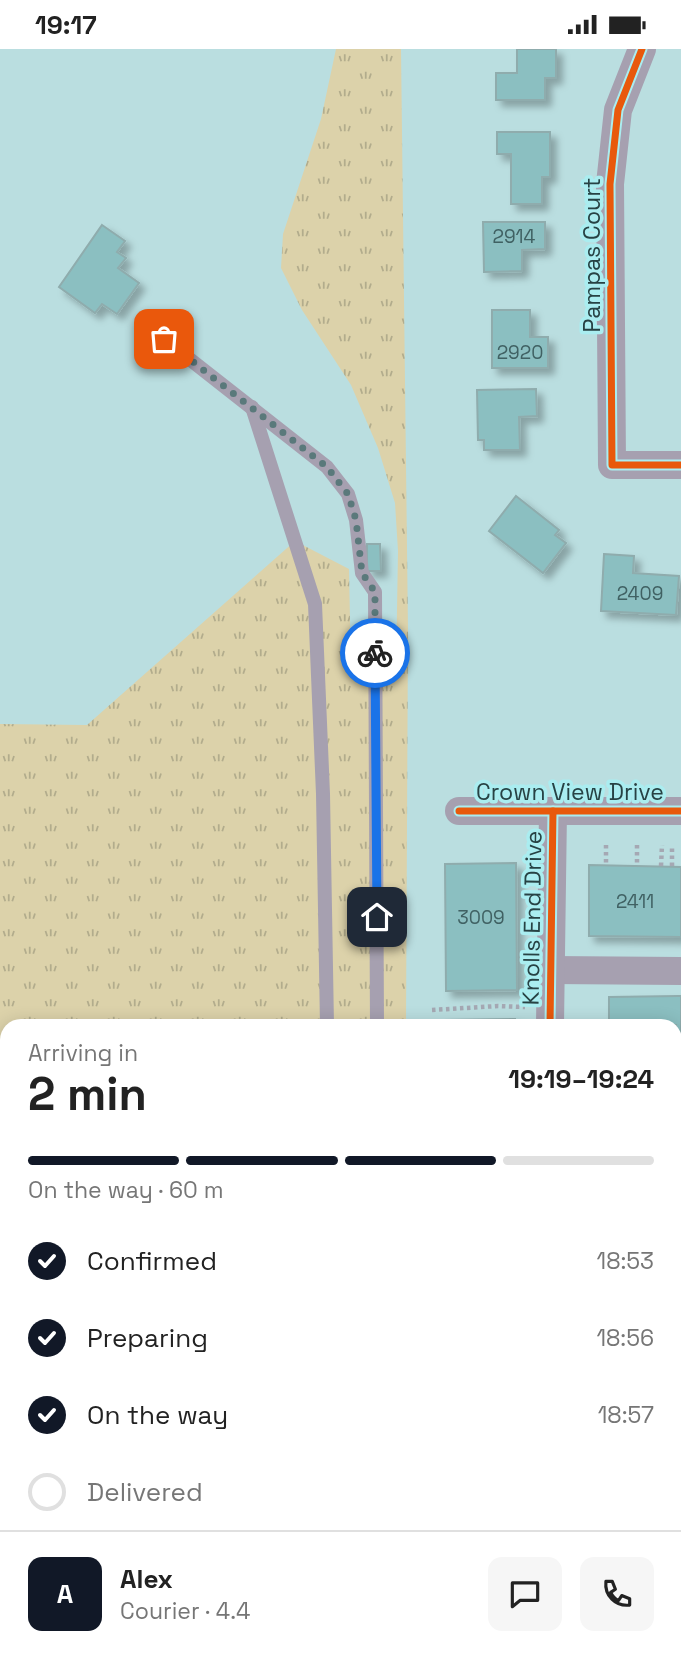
<!DOCTYPE html>
<meta charset="utf-8">
<style>
:root{--surface:#fff;--page:#f6f6f6;--text:#222;--muted:#767676;--line:#e0e0e0;--accent:#111827}
body{margin:0;font-family:"Space Grotesk",sans-serif;background:var(--page);color:var(--text);height:100vh;display:flex;flex-direction:column;font-size:26px;white-space:nowrap}
*{box-sizing:border-box;margin:0}
p{font-size:23px;color:var(--muted)}
.icon{flex:none;width:38px;height:38px;fill:none;stroke:currentColor;stroke-width:2;stroke-linecap:round;stroke-linejoin:round}
.map{position:relative;flex:1;overflow:hidden}
.drawer{position:absolute;left:0px;top:970px;width:682px;height:653px;display:flex;flex-direction:column;background:var(--surface);border-radius:21px 21px 0 0;box-shadow:0 4px 18px #0003}
.drawer>*{flex:none}
.pin{position:absolute;display:grid;place-items:center;width:60px;height:60px;color:#fff;margin:-30px;border-radius:14px;box-shadow:0 4px 10px #0006}
.courier{position:absolute;display:grid;place-items:center;width:70px;height:70px;margin:-35px;border:5px solid #1a73e8;border-radius:50%;background:#fff;color:#222;box-shadow:0 2px 9px #0007}
.headline em{font-style:normal;font-weight:600}
.headline div{display:flex;flex-direction:column-reverse}
.headline{display:flex;align-items:center;justify-content:space-between;height:119px;padding:0 28px}
h1{font-size:46px;font-weight:600;line-height:52px}
.bar{display:grid;grid-template-columns:repeat(4,1fr);gap:10px 7px;align-content:center;height:84px;padding:0 28px}
.bar i{height:9px;border-radius:5px;background:var(--line)}
.bar .on{background:var(--accent)}
.bar p{grid-column:span 4}
.line{display:flex;align-items:center;gap:18px;padding:0 28px;border-top:2px solid var(--line)}
.line div{flex:1}
.round{display:grid;place-items:center;flex:none;width:74px;height:74px;border-radius:14px;background:var(--page)}
ol{padding:0 28px;list-style:none}
li{display:flex;align-items:center;gap:21px;height:77px}
li p{margin-inline-start:auto}
li .icon{padding:7px;border-radius:50%;background:var(--accent);color:#fff;stroke-width:4}
li:last-child{color:var(--muted)}
li i{width:38px;height:38px;border:4px solid var(--line);border-radius:50%}
.status{display:flex;justify-content:space-between;align-items:center;height:49px;padding:0 35px;background:var(--surface);direction:ltr}
.status svg{height:19px;fill:currentColor}
.map>svg:first-child{display:block}
</style>
<div class="status"><b>19:17</b><svg viewBox="0 0 49 12"><path d="M0 12V9h3v3zM5 12V6h3v6zM10 12V3h3v9zM15 12V0h3v12zM26 1h20v11H26zM47 4h2v5h-2z"/></svg></div>
<div class="map">
<svg width="681" height="1621" viewBox="0 0 681 1621">
<defs>
<pattern id="grass-tufts" width="24" height="20" patternUnits="userSpaceOnUse" patternTransform="scale(1.75)"><rect width="24" height="20" fill="#dcd2aa"/><path d="M3 7l-1-3M5 7V3M7 7l1-3M15 17l-1-3M17 17v-4M19 17l1-3" fill="none" stroke="#b2ac8c"/></pattern>
<pattern id="park-crowns" width="20" height="18" patternUnits="userSpaceOnUse" patternTransform="scale(1.75)"><rect width="20" height="18" fill="#dcd2aa"/><path d="M2 6a3 3 0 1 1 6 0M12 15a3 3 0 1 1 6 0" fill="none" stroke="#b2ac8c"/></pattern>
<filter id="shadow"><feDropShadow dx="6" dy="6" stdDeviation="3.5" flood-color="#0004"/></filter>
</defs>
<rect width="100%" height="100%" fill="#badee0"/>
<path fill="url(#grass-tufts)" d="M336,0H401L408,581L406,976H7V1383H0V675L87,676L295,492L349,520L351,621L396,619L398,502L395,454L378,399L351,336L302,261L281,219L283,185L321,70Z"/>
<g fill="url(#park-crowns)">
<path d="M0,1469H7V1615H102L103,1621H0Z"/>
<path d="M676,1472H681V1621H212L210,1615H676Z"/>
</g>
<g fill="#8bbfc1" stroke="#8facad" stroke-width="2" filter="url(#shadow)">
<path d="M517,0H556V29H545V51H496V24H517Z"/>
<path d="M497,83H550V128H542V155H511V105H497Z"/>
<path d="M483,173H545V200L522,201V222L484,223Z"/>
<path d="M102,176L125,192L117,203L126,209L118,219L139,234L117,265L102,255L95,264L59,238Z"/>
<path d="M492,261H530V288H548V319H492Z"/>
<path d="M536,340L537,367L519,368L520,401H484V391H478L477,341Z"/>
<path d="M516,447L559,481L555,486L566,494L543,524L489,482Z"/>
<path d="M367,495H380L381,522H367Z"/>
<path d="M604,505L634,507L633,524L679,527L676,566L601,562Z"/>
<path d="M516,814L517,941L446,942L445,815Z"/>
<path d="M589,816L681,818V888L589,887Z"/>
<path d="M678,947H681V1019H676V976H609V948Z"/>
<path d="M515,970V976H443V971Z"/>
<rect x="676" y="1091" width="5" height="72"/>
<rect x="676" y="1234" width="5" height="71"/>
</g>
<g fill="none" stroke-linecap="round" stroke-linejoin="round">
<g stroke="#a5a8b3" stroke-width="4.5" stroke-dasharray="3.5 3.5" stroke-linecap="butt">
<path d="M606,796V816"/>
<path d="M637,796V817"/>
<path d="M661,817L662,796"/>
<path d="M672,817V796"/>
<path d="M432,961L498,957L525,958"/>
<path d="M676,1044H681"/>
<path d="M678,1084L679,1091"/>
<path d="M676,1328L681,1329"/>
</g>
<g stroke="#a6a0b0" stroke-width="14">
<path d="M164,290L327,418L348,445L356,471L362,524L375,543L377,976"/>
<path d="M252,358L315,555L323,745L327,976"/>
</g>
<g stroke="#a6a0b0" stroke-width="28">
<path d="M642,0L618,61L610,135L612,416H681"/>
<path d="M459,762H681"/>
<path d="M551,921L681,922"/>
<path d="M550,976L553,762"/>
<path d="M676,1208H681"/>
</g>
<path stroke="#a6a0b0" stroke-width="35" d="M166,1615L168,1621"/>
<g stroke="#9fa1b0" stroke-width="38">
<path d="M676,1412H681"/>
<path d="M0,1415H7"/>
</g>
<defs>
<g id="cycleway">
<path d="M642,0L618,61L610,135L612,416H681"/>
<path d="M459,762H681"/>
<path d="M550,976L553,762"/>
</g>
</defs>
<use href="#cycleway" stroke="#aaedf0" stroke-width="11"/>
<use href="#cycleway" stroke="#e8590c" stroke-width="7"/>
</g>
<g fill="none" stroke-linecap="round" stroke-linejoin="round">
<path stroke="#5a797b" stroke-width="7" stroke-dasharray="0 12.6" d="M164,290L327,418L348,445L356,471L362,524L375,543V604"/>
<path stroke="#1a73e8" stroke-width="9" d="M375,604L377,868"/>
</g>
<g text-anchor="middle" stroke-width="7" stroke-linejoin="round" paint-order="stroke">
<g font-size="19" fill="#406163">
<text x="514" y="194">2914</text>
<text x="520" y="310">2920</text>
<text x="640" y="551">2409</text>
<text x="635" y="859">2411</text>
<text x="481" y="875">3009</text>
</g>
<g font-size="23" fill="#274244" stroke="#aaedf0">
<text transform="translate(592 206) rotate(-90)" y="8">Pampas Court</text>
<text x="570" y="751">Crown View Drive</text>
<text transform="translate(532 869) rotate(-89)" y="8">Knolls End Drive</text>
</g>
</g>
</svg>
<div class="pin" style="left:164px;top:290px;background:#ea580c"><svg class="icon" aria-label="bag" viewBox="0 0 24 24"><path d="M5 8h14l-1 12H6zM9 8a3 3 0 0 1 6 0"/></svg></div>
<div class="pin" style="left:377px;top:868px;background:#1f2937"><svg class="icon" aria-label="home" viewBox="0 0 24 24"><path d="M3 11l9-7 9 7M6 9v11h12V9"/></svg></div>
<div class="courier" style="left:375px;top:604px"><svg class="icon" aria-label="bike" viewBox="0 0 24 24"><circle cx="6" cy="16" r="4"/><circle cx="18" cy="16" r="4"/><path d="M6 16l4-8h5l3 8M10 8l3 8H6M13 5h3"/></svg></div>
<section class="drawer">
<div class="headline"><div><h1>2 min</h1><p>Arriving in</p></div><em>19:19–19:24</em></div>
<div class="bar"><i class="on"></i><i class="on"></i><i class="on"></i><i></i><p>On the way · 60 m</p></div>
<ol>
<li><svg class="icon" aria-label="check" viewBox="0 0 24 24"><path d="M5 12l5 5 9-10"/></svg>Confirmed<p>18:53</p></li>
<li><svg class="icon" aria-label="check" viewBox="0 0 24 24"><path d="M5 12l5 5 9-10"/></svg>Preparing<p>18:56</p></li>
<li><svg class="icon" aria-label="check" viewBox="0 0 24 24"><path d="M5 12l5 5 9-10"/></svg>On the way<p>18:57</p></li>
<li><i></i>Delivered</li>
</ol>
<div class="line" style="height:126px"><b class="round" style="background:var(--accent);color:#fff">A</b><div><b>Alex</b><p>Courier · 4.4</p></div><a class="round"><svg class="icon" aria-label="chat" viewBox="0 0 24 24"><path d="M4 5h16v11H9l-5 4z"/></svg></a><a class="round"><svg class="icon" aria-label="phone" viewBox="0 0 24 24"><path d="M5 4h4l2 5-3 2q2 4 5 5l2-3 5 2v4C11 20 4 13 5 4z"/></svg></a></div>
</section>
</div>
